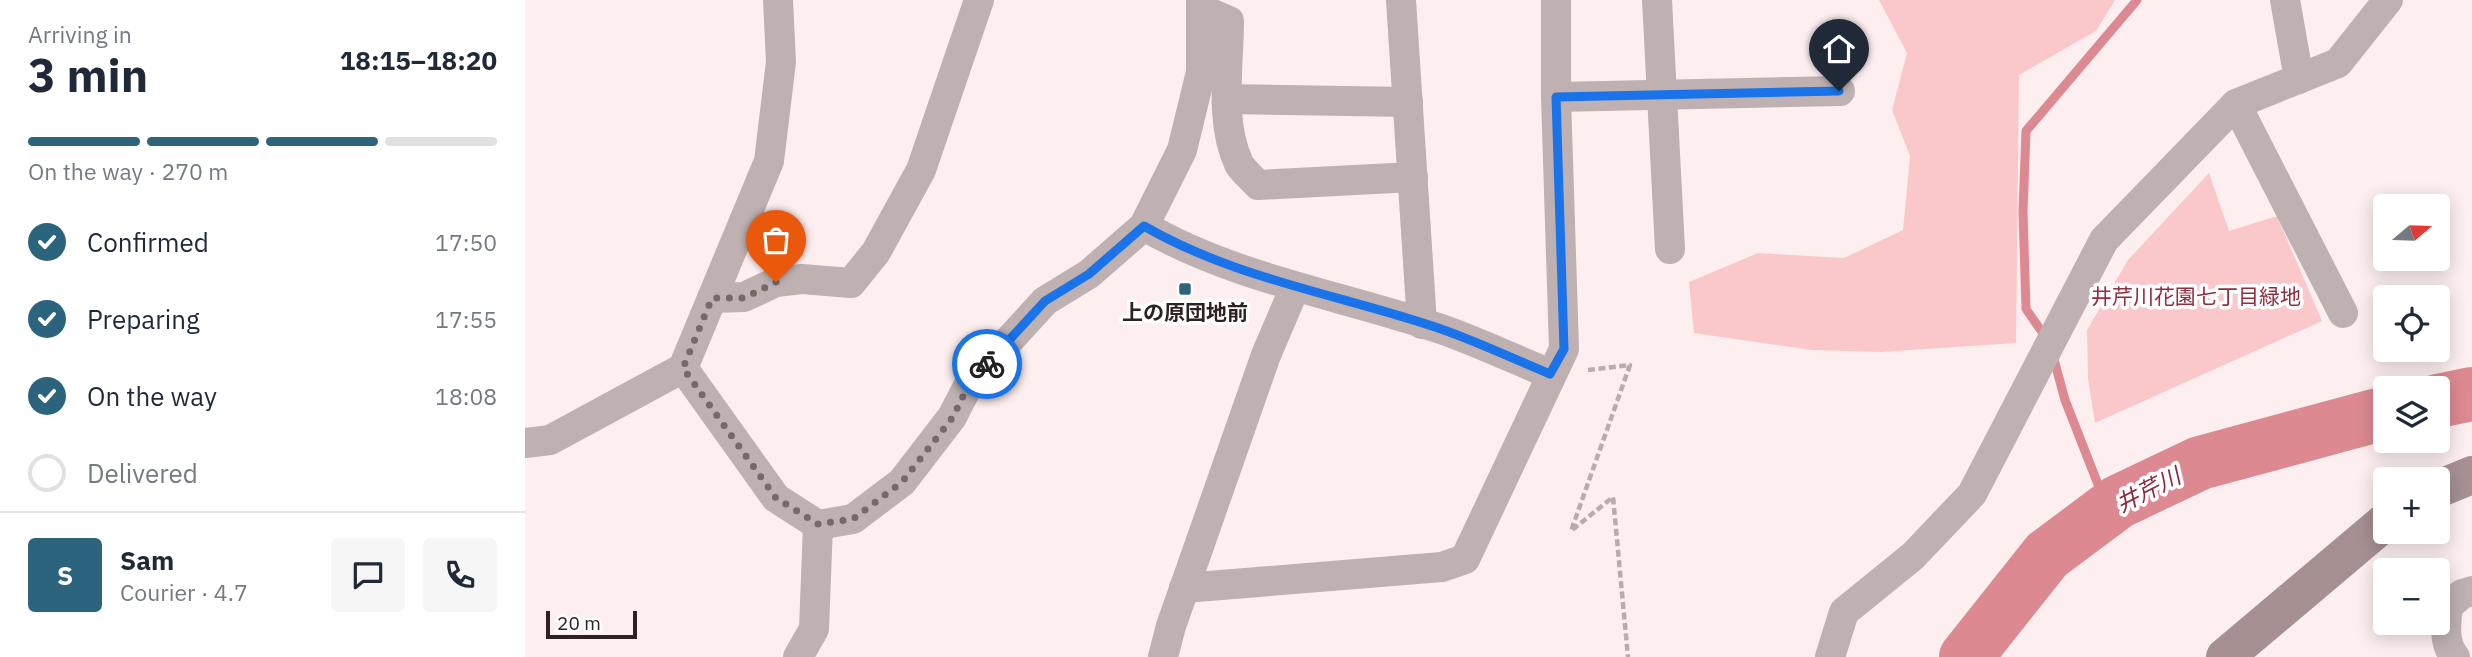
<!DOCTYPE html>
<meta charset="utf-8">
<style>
:root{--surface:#fff;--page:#f6f6f7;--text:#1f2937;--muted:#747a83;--line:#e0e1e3;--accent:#2c647e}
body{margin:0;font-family:"IBM Plex Sans","Noto Sans JP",sans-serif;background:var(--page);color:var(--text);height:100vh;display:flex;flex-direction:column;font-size:26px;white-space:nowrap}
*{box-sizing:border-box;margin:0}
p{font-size:23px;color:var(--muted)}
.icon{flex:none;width:38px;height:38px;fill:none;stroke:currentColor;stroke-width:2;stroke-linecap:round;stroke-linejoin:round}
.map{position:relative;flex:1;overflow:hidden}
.drawer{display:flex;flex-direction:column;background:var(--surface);width:525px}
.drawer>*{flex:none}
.needle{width:46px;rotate:71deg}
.fabs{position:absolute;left:1848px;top:194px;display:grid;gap:14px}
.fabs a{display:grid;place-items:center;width:77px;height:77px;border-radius:7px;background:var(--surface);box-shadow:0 4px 18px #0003;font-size:35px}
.scale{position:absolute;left:21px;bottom:18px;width:91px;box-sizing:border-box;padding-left:7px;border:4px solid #2e2122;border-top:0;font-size:19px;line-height:24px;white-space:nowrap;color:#2e2122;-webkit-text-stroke:5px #fff;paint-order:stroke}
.pin{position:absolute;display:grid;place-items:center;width:60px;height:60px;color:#fff;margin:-72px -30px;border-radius:50% 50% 50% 0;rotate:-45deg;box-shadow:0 0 7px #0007}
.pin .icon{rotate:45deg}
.courier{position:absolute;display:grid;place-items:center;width:70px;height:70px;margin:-35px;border:5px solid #1a73e8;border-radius:50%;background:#fff;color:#222;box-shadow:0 2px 9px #0007}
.summary em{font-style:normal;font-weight:700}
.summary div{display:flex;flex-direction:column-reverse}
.summary{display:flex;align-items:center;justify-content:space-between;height:119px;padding:0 28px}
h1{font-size:46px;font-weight:700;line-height:52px}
.bar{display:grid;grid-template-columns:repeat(4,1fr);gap:10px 7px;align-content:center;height:84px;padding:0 28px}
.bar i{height:9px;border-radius:5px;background:var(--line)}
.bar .selected{background:var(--accent)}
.bar p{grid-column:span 4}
.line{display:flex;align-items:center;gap:18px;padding:0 28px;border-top:2px solid var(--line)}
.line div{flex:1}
.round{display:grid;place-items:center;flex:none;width:74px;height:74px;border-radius:7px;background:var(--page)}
ol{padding:0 28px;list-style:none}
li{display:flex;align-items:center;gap:21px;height:77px}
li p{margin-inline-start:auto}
li .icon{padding:7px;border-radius:50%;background:var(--accent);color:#fff;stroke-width:4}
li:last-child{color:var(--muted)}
li i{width:38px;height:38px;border:4px solid var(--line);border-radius:50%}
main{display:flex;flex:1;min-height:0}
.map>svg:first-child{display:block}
</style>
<main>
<section class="drawer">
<div class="summary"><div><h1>3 min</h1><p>Arriving in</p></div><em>18:15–18:20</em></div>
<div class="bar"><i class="selected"></i><i class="selected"></i><i class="selected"></i><i></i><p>On the way · 270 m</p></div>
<ol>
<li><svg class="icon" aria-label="check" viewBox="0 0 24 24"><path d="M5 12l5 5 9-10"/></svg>Confirmed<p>17:50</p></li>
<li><svg class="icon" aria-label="check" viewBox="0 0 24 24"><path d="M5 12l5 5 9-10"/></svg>Preparing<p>17:55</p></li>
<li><svg class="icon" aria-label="check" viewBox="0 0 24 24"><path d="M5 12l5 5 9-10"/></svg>On the way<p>18:08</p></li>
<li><i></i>Delivered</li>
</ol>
<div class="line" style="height:126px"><b class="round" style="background:var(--accent);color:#fff">S</b><div><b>Sam</b><p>Courier · 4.7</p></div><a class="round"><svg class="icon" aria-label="chat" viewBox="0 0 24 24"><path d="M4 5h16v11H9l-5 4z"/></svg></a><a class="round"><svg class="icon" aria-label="phone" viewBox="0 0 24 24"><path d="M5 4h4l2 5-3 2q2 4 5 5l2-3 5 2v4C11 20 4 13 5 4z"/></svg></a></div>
</section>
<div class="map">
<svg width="1947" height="657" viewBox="0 0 1947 657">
<rect width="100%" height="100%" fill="#fdeff0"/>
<g fill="#fac8cb">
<path d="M1354,0H1590L1571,31L1494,75L1491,343L1356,352L1286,350L1169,333L1164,282L1233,253L1319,258L1378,230L1385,156L1367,110L1382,53Z"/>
<path d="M1684,173L1704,231L1752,216L1797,321L1570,423L1563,379L1562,330L1603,260Z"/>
</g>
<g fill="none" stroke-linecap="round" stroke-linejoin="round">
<g stroke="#dd8991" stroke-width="9">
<path d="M1522,339L1501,309L1498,212L1501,131L1612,0"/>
<path d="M1528,356L1540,400L1583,510"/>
</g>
<g stroke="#dd8991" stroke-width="54">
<path d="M1913,401L1947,394"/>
<path d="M1441,657L1522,555L1593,502L1675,463L1860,413"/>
</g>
<path stroke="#b9acad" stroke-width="4.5" stroke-dasharray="7 3.5" stroke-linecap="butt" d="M1063,370L1105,365L1046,531L1088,497L1103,657"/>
<g stroke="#bfb1b1" stroke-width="30">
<path d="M876,0L897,324"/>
<path d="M1132,0L1145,249"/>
<path d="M1760,0L1774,79"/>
<path d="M676,9L704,21C704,66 694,121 714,164C718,171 727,178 733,185L888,177"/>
<path d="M1031,97L1315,91"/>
<path d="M702,99L883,102"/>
<path d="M1711,104L1818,313"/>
<path d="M619,226C710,279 817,295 916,329C953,342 989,359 1025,374"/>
<path d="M187,298L219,297L251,282L277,279L326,283L351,252L396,170L454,0"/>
<path d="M158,368L251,498L293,525L328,519L377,482L427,417L444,384L520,301L564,274L619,226L657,150L676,72V0"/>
<path d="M0,443L25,440L158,368L244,161L256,62L253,0"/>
<path d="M659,588L917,567L940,559L1039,349L1031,97V0"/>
<path d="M273,657L289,629L293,525"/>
<path d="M638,657L646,626L741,355L770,287"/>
<path d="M1305,657L1319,612L1388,556L1447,494L1579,240L1711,104L1813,63L1863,0"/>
<path d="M1930,657C1918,643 1921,623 1923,606L1937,594L1947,591"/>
</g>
<g stroke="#a69091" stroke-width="38">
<path d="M1913,489L1947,475"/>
<path d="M1700,657L1860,522"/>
</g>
</g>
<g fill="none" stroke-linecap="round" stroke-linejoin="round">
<path stroke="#76696a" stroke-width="7" stroke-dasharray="0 12.6" d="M251,282L219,298H187L158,368L251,498L293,524L328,519L377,482L428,417L444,384L462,364"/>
<path stroke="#1a73e8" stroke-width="9" d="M462,364L520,301L564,274L619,226C710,279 817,295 916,329C953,342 989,359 1025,374L1039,349L1031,97L1314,91"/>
</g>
<rect fill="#2c647e" stroke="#fff" stroke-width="2.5" x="653" y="282" width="14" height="14" rx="3.5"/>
<g text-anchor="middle" stroke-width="7" stroke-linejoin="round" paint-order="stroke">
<g font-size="21" fill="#902d3e" stroke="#fff">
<text x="1671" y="304">井芹川花園七丁目緑地</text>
</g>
<g font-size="21" font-weight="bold" fill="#2e2122" stroke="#fff">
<text x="660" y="320">上の原団地前</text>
</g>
<g font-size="23" font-style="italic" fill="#8b273a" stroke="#fff">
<text transform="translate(1623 490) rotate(-27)" y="8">井芹川</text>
</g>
</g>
</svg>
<div class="fabs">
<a><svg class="needle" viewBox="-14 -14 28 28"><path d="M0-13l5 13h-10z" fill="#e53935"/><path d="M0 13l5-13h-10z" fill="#747a83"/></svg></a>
<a><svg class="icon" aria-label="locate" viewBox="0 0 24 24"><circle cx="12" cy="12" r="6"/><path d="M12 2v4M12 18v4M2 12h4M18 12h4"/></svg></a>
<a><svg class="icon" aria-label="layers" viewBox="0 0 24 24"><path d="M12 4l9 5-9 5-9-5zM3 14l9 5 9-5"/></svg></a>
<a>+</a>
<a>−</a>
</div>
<div class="scale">20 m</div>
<div class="pin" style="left:251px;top:282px;background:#ea580c"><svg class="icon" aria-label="bag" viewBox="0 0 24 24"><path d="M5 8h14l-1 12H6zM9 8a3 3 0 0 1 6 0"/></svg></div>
<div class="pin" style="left:1314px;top:91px;background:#1f2937"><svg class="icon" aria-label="home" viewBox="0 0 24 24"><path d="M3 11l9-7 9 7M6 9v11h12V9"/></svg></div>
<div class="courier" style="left:462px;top:364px"><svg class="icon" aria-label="bike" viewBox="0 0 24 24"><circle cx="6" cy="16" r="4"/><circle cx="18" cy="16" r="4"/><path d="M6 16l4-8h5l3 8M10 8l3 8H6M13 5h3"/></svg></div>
</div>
</main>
